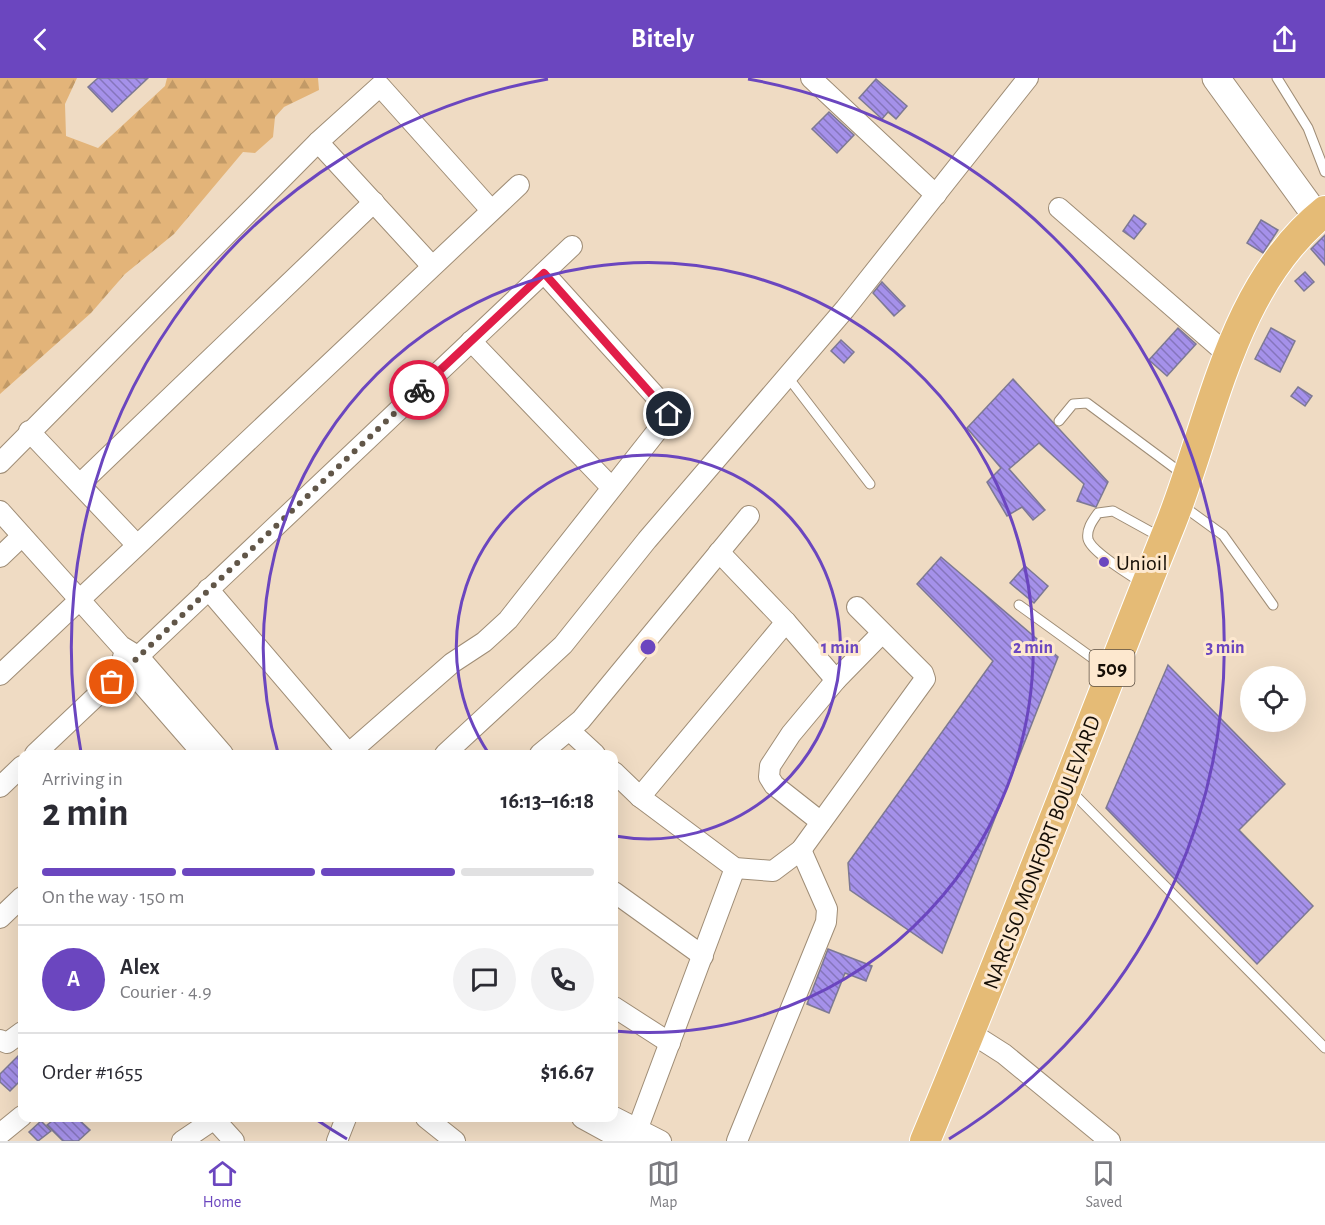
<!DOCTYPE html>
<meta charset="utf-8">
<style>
:root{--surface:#fff;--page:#f2f2f3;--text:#2b2b33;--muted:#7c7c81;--line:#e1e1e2;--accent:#6b46bf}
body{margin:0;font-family:"Alegreya Sans",sans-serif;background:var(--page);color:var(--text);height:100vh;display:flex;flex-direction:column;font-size:22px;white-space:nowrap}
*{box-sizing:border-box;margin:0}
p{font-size:20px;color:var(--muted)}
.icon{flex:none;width:33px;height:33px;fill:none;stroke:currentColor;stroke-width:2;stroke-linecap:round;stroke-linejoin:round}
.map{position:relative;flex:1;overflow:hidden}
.sheet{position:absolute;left:18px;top:672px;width:600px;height:372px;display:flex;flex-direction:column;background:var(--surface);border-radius:12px;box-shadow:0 6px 24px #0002}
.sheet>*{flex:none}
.tools{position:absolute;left:1240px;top:588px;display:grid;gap:12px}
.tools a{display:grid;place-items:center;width:66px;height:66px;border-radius:50%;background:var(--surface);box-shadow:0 6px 24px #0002;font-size:30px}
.pin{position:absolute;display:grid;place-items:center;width:51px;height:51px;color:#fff;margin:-26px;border:3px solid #fff;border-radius:50%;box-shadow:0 2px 6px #0007}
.courier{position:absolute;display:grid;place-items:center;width:60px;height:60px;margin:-30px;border:4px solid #e11d48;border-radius:50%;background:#fff;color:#222;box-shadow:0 2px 8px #0007}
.summary em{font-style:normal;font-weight:600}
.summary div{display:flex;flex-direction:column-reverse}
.summary{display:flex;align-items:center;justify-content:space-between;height:102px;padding:0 24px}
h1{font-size:39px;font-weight:600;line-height:45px}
.bar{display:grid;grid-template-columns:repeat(4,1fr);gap:9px 6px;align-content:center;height:72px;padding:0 24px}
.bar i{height:8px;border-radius:4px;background:var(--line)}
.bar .current{background:var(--accent)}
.bar p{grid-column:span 4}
.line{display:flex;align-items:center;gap:15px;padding:0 24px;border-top:2px solid var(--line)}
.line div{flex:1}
.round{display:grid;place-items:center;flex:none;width:63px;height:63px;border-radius:32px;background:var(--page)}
header{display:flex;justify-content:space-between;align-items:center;height:78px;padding:0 24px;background:var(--accent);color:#fff;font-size:27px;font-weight:600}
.tabs{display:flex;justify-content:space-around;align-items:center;height:84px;border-top:2px solid var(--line);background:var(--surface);font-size:16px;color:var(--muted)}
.tabs a{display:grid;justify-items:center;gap:3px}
.tabs .current{color:var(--accent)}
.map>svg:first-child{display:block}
</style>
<header><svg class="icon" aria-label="back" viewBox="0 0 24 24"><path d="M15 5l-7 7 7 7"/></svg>Bitely<svg class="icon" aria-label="share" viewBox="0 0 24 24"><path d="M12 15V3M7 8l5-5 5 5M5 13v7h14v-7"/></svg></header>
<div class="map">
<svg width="1325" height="1063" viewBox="0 0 1325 1063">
<defs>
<pattern id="forest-firs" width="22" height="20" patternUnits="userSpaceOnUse" patternTransform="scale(1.5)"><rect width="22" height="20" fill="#e3b479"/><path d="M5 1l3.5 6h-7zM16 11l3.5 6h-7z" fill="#c29a67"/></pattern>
<pattern id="building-back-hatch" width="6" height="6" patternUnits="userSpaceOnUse" patternTransform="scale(1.5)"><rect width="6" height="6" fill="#a591ea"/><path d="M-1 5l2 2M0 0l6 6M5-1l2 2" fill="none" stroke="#8575bc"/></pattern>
</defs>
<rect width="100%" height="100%" fill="#efdbc3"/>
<path fill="url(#forest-firs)" d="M0,0H77L65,26L66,58L98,70L165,8L167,0H318L319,12L284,29L275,39L273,59L255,75L243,74L174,156L125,196L91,235L0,316Z"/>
<g fill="url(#building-back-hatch)" stroke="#7d7993" stroke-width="1.5">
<path d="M98,0H148L112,34L88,9Z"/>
<path d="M876,1L907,28L896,41L888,34L882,41L859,20Z"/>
<path d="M829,34L854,57L837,75L812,51Z"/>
<path d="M1134,137L1146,146L1134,161L1123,153Z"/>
<path d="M1261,142L1278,152L1263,175L1247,165Z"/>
<path d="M1325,157V187L1311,171Z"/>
<path d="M1305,194L1314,204L1304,213L1295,203Z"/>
<path d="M882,204L905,228L894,238L873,215Z"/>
<path d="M1178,250L1196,266L1167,298L1149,282Z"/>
<path d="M1271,250L1295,263L1280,294L1255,281Z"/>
<path d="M841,262L854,274L844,285L831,273Z"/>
<path d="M1013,301L1108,404L1096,429L1077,423L1084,406L1039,365L1009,391L1045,432L1033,442L1022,429L1007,438L987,404L1001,390L967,350Z"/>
<path d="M1298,309L1312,318L1305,328L1291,318Z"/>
<path d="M941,479L1058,579L942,875L850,812L848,785L993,583L917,506Z"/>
<path d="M1025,488L1048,508L1034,525L1010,505Z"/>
<path d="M1168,587L1285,706L1239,752L1313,828L1257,886L1106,730Z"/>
<path d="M828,871L872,888L866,903L845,895L829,935L807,926Z"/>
<path d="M22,974V1001L10,1013L0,1004V996Z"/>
<path d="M56,1040H77L90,1052L78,1063H63L47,1047Z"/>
<path d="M41,1043L51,1053L38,1063L29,1054Z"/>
</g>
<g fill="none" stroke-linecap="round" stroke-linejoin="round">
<defs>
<g id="service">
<path d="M1277,0L1308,50L1325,94"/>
<path d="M787,298L870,406"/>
<path d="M1059,343L1073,326L1087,325L1184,397"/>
<path d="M1183,428L1223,457L1273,527"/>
<path d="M1143,506C1131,497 1091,474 1088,461C1086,451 1093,442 1098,435L1113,433L1162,460"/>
<path d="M1019,527L1109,592"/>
<path d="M1071,713L1325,970"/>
</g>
<g id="minor">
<path d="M811,0L936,117"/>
<path d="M318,64L431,187"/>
<path d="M1059,130L1228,277"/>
<path d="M471,263L611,409"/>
<path d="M29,353L136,466"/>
<path d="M0,385L318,64L380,8L491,132"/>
<path d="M80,406L374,124"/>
<path d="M0,433L121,568L139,579L223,676"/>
<path d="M719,474L786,544L836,602"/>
<path d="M0,479L22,458"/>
<path d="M208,511L349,676"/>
<path d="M123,579L128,590L203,676"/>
<path d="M0,597L519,107"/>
<path d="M569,652L595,676"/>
<path d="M35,676L572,168"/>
<path d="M348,676L452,585L484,564L508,542L668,339V332L544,195"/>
<path d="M445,676L563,567L647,462L845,231L1028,0"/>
<path d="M540,676L581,642L749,438"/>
<path d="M614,694L640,719L735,790L773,793L801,772L925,601L923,595L857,529"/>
<path d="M0,709L22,688"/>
<path d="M640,719L786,544"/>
<path d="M821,744L774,707L769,699L770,688L791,656L836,602L882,555"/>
<path d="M614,814L703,878"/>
<path d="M0,840L22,819"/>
<path d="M614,929L670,965"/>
<path d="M971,955L1004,976L1110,1063"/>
<path d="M0,962L7,965L22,954"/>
<path d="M614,1039L661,1063"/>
<path d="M426,1040L455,1063"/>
<path d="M582,1040L624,1063"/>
<path d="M214,1041L234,1063"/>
<path d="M0,1056L22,1038"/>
<path d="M182,1063L216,1040"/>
<path d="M337,1063L346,1040"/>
<path d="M633,1063L735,790"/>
<path d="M737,1063L826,844L827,831L801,772"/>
</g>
<path id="secondary" d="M1216,0L1317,139"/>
<path id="primary" d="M925,1063C1011,858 1088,651 1171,445C1213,339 1231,208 1325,133"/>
</defs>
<use href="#service" stroke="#9f8d76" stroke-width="11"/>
<use href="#minor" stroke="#9f8d76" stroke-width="22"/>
<use href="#secondary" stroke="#9f8d76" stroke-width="29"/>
<use href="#primary" stroke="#fff" stroke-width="32"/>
<use href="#service" stroke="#fff" stroke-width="9"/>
<use href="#minor" stroke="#fff" stroke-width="20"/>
<use href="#secondary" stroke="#fff" stroke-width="27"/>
<use href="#primary" stroke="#e5bb76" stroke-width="30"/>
</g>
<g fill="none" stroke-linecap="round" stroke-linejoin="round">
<path stroke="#615648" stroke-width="6" stroke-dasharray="0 10.8" d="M112,604L419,312"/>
<path stroke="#e11d48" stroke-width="8" d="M419,312L544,195L669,336"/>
</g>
<g fill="none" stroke="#6b46bf" stroke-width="3">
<path d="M489 676A192 192 0 1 1 615 758"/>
<path d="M278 675A385 385 0 1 1 614 953"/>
<path d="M347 1061A577 577 0 0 1 317 1042M81 674A577 577 0 0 1 548 1M748 1A577 577 0 0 1 949 1061"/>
</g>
<circle fill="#6b46bf" stroke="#fde8cf" stroke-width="2" cx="1104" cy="484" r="6"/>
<g text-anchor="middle" stroke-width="6" stroke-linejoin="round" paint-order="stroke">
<rect fill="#fde8cf" stroke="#5b4f42" stroke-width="1.5" x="1089.5" y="572" width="45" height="36" rx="4.5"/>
<g font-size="21" font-weight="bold" fill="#150e06">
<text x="1112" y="597">509</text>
</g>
<g font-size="22" fill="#150e06" stroke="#fde8cf" text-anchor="start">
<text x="1116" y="492">Unioil</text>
</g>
<g font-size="22" fill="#150e06" stroke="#fde8cf">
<text transform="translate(1041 774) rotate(-69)" y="8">NARCISO MONFORT BOULEVARD</text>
</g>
</g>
<circle cx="648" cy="569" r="9" fill="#6b46bf" stroke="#fde8cf" stroke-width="3"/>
<g font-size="18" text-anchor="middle" font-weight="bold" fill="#6b46bf" stroke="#fde8cf" stroke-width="6" stroke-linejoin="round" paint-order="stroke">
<text x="840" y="575">1 min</text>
<text x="1033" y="575">2 min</text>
<text x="1225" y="575">3 min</text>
</g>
</svg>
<div class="tools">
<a><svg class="icon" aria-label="locate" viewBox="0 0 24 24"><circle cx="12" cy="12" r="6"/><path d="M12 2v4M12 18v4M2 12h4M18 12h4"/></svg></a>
</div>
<div class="pin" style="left:112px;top:604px;background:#ea580c"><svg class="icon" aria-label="bag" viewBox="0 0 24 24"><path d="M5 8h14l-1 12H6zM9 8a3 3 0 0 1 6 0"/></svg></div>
<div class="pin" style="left:669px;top:336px;background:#1f2937"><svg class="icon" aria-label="home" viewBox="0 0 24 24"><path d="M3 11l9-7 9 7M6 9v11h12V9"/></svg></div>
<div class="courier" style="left:419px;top:312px"><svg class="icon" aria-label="bike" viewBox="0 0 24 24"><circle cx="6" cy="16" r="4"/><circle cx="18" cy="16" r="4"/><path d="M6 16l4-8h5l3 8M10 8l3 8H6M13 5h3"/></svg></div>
<section class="sheet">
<div class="summary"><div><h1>2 min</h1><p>Arriving in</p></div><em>16:13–16:18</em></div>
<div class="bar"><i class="current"></i><i class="current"></i><i class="current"></i><i></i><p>On the way · 150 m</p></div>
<div class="line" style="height:108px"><b class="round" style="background:var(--accent);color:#fff">A</b><div><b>Alex</b><p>Courier · 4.9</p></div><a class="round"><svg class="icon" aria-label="chat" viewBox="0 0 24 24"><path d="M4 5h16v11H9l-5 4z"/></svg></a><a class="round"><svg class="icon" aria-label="phone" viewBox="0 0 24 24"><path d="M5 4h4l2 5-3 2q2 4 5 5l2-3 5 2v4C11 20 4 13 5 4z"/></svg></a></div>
<div class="line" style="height:78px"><div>Order #1655</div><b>$16.67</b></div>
</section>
</div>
<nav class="tabs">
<a class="current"><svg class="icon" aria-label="home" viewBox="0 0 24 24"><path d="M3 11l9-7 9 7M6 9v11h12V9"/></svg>Home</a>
<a><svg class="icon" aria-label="map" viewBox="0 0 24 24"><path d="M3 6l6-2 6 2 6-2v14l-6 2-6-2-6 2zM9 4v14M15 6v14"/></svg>Map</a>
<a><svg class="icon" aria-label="saved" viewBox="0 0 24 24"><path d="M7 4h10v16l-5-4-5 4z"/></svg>Saved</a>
</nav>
